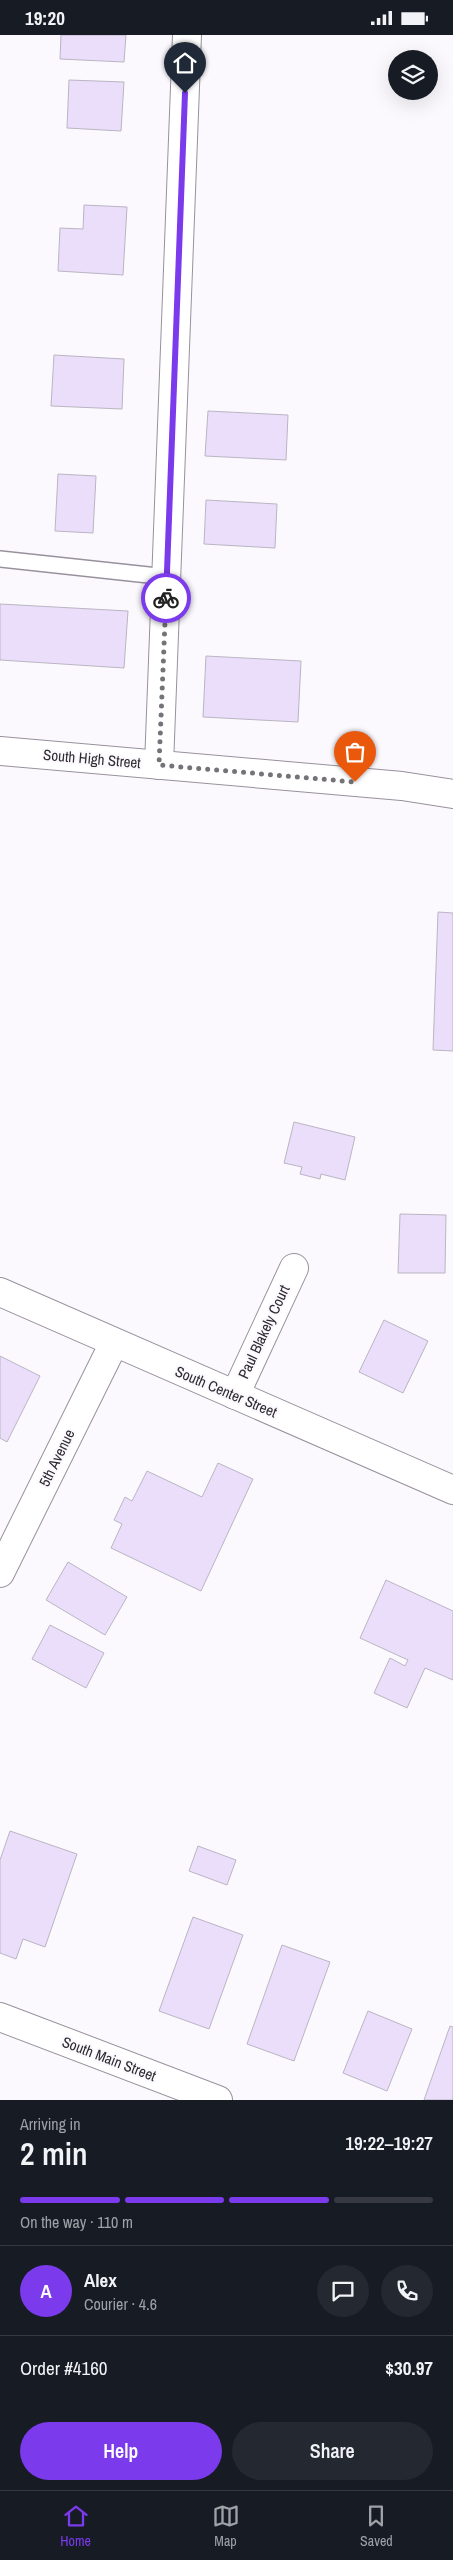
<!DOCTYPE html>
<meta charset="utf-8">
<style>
:root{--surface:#171b24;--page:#242831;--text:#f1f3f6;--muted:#9ea1a6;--line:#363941;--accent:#7c3aed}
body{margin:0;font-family:"Archivo Narrow",sans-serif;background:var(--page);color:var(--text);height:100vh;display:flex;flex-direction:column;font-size:19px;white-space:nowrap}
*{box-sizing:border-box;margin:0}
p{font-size:16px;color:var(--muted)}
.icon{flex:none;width:28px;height:28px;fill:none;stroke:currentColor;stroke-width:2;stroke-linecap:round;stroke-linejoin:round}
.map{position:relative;height:2065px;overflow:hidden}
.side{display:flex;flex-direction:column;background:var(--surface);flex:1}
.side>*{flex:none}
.buttons{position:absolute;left:388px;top:15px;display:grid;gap:10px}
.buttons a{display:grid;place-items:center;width:50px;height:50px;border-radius:50%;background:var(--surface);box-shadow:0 5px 20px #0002;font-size:25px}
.pin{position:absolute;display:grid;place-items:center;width:42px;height:42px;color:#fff;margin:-51px -21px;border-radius:50% 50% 50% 0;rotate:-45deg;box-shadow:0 0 5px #0007}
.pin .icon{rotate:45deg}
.courier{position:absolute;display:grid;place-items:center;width:50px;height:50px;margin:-25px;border:4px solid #7c3aed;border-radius:50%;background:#fff;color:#222;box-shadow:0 1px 6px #0007}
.head em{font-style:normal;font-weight:600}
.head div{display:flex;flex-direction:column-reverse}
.head{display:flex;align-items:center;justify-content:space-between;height:85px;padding:0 20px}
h1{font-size:32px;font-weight:600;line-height:38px}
.bar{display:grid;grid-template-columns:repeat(4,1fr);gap:8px 5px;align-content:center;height:60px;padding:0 20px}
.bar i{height:6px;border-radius:4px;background:var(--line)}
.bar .on{background:var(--accent)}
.bar p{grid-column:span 4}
.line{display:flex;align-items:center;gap:12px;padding:0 20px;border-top:1px solid var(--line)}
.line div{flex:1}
.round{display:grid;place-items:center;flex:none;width:52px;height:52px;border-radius:26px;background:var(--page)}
.cta{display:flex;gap:10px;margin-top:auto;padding:10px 20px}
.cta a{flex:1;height:58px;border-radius:30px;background:var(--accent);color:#fff;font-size:20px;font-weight:600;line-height:58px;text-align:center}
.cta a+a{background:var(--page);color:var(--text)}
.status{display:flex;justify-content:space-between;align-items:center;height:35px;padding:0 25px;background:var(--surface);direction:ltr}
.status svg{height:14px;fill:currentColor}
.menu{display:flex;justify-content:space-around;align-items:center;height:70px;border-top:1px solid var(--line);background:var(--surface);font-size:14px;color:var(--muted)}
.menu a{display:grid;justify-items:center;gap:2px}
.menu .on{color:var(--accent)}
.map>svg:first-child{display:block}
</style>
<div class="status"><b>19:20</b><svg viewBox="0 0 49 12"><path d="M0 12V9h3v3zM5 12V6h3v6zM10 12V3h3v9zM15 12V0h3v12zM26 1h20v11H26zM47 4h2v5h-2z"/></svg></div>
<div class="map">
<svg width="453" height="2065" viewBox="0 0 453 2065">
<rect width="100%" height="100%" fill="#fbf9fe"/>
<g fill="#eadefa" stroke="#bab5c2">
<path d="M61,0H126L124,27L60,24Z"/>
<path d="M69,45L124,47L121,96L67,93Z"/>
<path d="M84,170L127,172L123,240L58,236L60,193L83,194Z"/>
<path d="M54,320L124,324L122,374L51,371Z"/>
<path d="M208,376L288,380L286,425L205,421Z"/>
<path d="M58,439L96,441L93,498L55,496Z"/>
<path d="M206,465L277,469L275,513L204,509Z"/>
<path d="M0,569L128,576L124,633L0,625Z"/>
<path d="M206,621L301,626L298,687L203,682Z"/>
<path d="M438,877L453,878V1016L433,1015Z"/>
<path d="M294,1087L355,1102L345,1145L321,1139L320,1144L300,1139L302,1132L284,1128Z"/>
<path d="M400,1179L446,1180L445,1238H398Z"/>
<path d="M384,1285L428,1306L403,1358L359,1337Z"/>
<path d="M0,1321L40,1341L7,1407L0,1403Z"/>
<path d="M218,1428L253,1444L201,1556L111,1513L122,1489L114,1485L125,1462L132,1466L147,1436L202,1462Z"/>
<path d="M68,1527L127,1562L105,1600L46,1565Z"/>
<path d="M386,1545L453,1576V1645L425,1633L407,1673L374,1658L390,1623L405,1631L408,1625L360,1603Z"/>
<path d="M50,1590L104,1618L86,1653L32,1624Z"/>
<path d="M10,1796L77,1819L45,1912L23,1904L16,1924L0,1918V1825Z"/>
<path d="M198,1811L236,1825L227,1850L189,1836Z"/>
<path d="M193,1882L243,1900L209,1994L159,1976Z"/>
<path d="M282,1910L330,1927L294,2026L247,2009Z"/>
<path d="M368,1976L412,1994L387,2056L343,2038Z"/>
<path d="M450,1991L453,1992V2065H424Z"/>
</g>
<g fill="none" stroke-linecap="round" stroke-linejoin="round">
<defs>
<path id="service" d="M0,524L167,542"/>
<g id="minor">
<path d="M159,730L187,0"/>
<path d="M0,1257L453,1455"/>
<path d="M235,1360L294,1233"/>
<path d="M0,1538L114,1308"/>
<path d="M0,1982L218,2065"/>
</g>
<path id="secondary" d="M0,716L402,751L453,759"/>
</defs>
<use href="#service" stroke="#98919d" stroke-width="18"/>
<use href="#minor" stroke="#98919d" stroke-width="30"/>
<use href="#secondary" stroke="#98919d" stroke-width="30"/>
<use href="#service" stroke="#fff" stroke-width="15"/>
<use href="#minor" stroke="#fff" stroke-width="28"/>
<use href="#secondary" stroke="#fff" stroke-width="28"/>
</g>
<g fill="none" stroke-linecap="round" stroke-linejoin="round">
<path stroke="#767378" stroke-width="5" stroke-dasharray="0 9" d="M166,563L159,730L355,747"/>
<path stroke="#7c3aed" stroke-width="6" d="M166,563L185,58"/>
</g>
<g text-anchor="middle" stroke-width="4.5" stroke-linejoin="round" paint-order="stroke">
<g font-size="15" fill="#2e2b30" stroke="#fbf9fe">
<text transform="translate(92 724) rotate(5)" y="5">South High Street</text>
<text transform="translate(264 1297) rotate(-65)" y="5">Paul Blakely Court</text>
<text transform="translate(226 1357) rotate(23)" y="5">South Center Street</text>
<text transform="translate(57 1423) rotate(-64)" y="5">5th Avenue</text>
<text transform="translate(109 2024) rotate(21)" y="5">South Main Street</text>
</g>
</g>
</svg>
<div class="buttons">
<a><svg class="icon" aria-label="layers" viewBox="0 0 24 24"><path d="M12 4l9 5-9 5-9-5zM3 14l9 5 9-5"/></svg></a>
</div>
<div class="pin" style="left:355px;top:747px;background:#ea580c"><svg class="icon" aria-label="bag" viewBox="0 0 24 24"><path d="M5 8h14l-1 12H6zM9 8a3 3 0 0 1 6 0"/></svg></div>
<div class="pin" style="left:185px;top:58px;background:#1f2937"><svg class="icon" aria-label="home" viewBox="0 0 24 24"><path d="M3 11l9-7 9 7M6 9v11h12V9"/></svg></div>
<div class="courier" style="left:166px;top:563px"><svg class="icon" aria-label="bike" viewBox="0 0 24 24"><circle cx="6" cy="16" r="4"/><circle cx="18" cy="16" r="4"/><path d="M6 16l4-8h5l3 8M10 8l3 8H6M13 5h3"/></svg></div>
</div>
<section class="side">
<div class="head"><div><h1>2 min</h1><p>Arriving in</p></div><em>19:22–19:27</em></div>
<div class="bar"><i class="on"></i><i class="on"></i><i class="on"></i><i></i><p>On the way · 110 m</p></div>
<div class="line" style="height:90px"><b class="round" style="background:var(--accent);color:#fff">A</b><div><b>Alex</b><p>Courier · 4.6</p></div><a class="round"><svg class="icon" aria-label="chat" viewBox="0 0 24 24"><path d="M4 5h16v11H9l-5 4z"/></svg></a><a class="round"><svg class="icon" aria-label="phone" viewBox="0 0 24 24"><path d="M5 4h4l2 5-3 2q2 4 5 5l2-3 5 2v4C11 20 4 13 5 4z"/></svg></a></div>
<div class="line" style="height:65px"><div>Order #4160</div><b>$30.97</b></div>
<div class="cta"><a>Help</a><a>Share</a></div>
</section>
<nav class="menu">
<a class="on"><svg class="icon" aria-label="home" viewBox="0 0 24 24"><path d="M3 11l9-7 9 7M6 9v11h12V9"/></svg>Home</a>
<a><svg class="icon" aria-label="map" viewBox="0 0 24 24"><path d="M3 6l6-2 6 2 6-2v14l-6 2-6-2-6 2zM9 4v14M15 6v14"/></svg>Map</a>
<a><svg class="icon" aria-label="saved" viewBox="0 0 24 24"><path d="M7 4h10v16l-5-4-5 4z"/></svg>Saved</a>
</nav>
